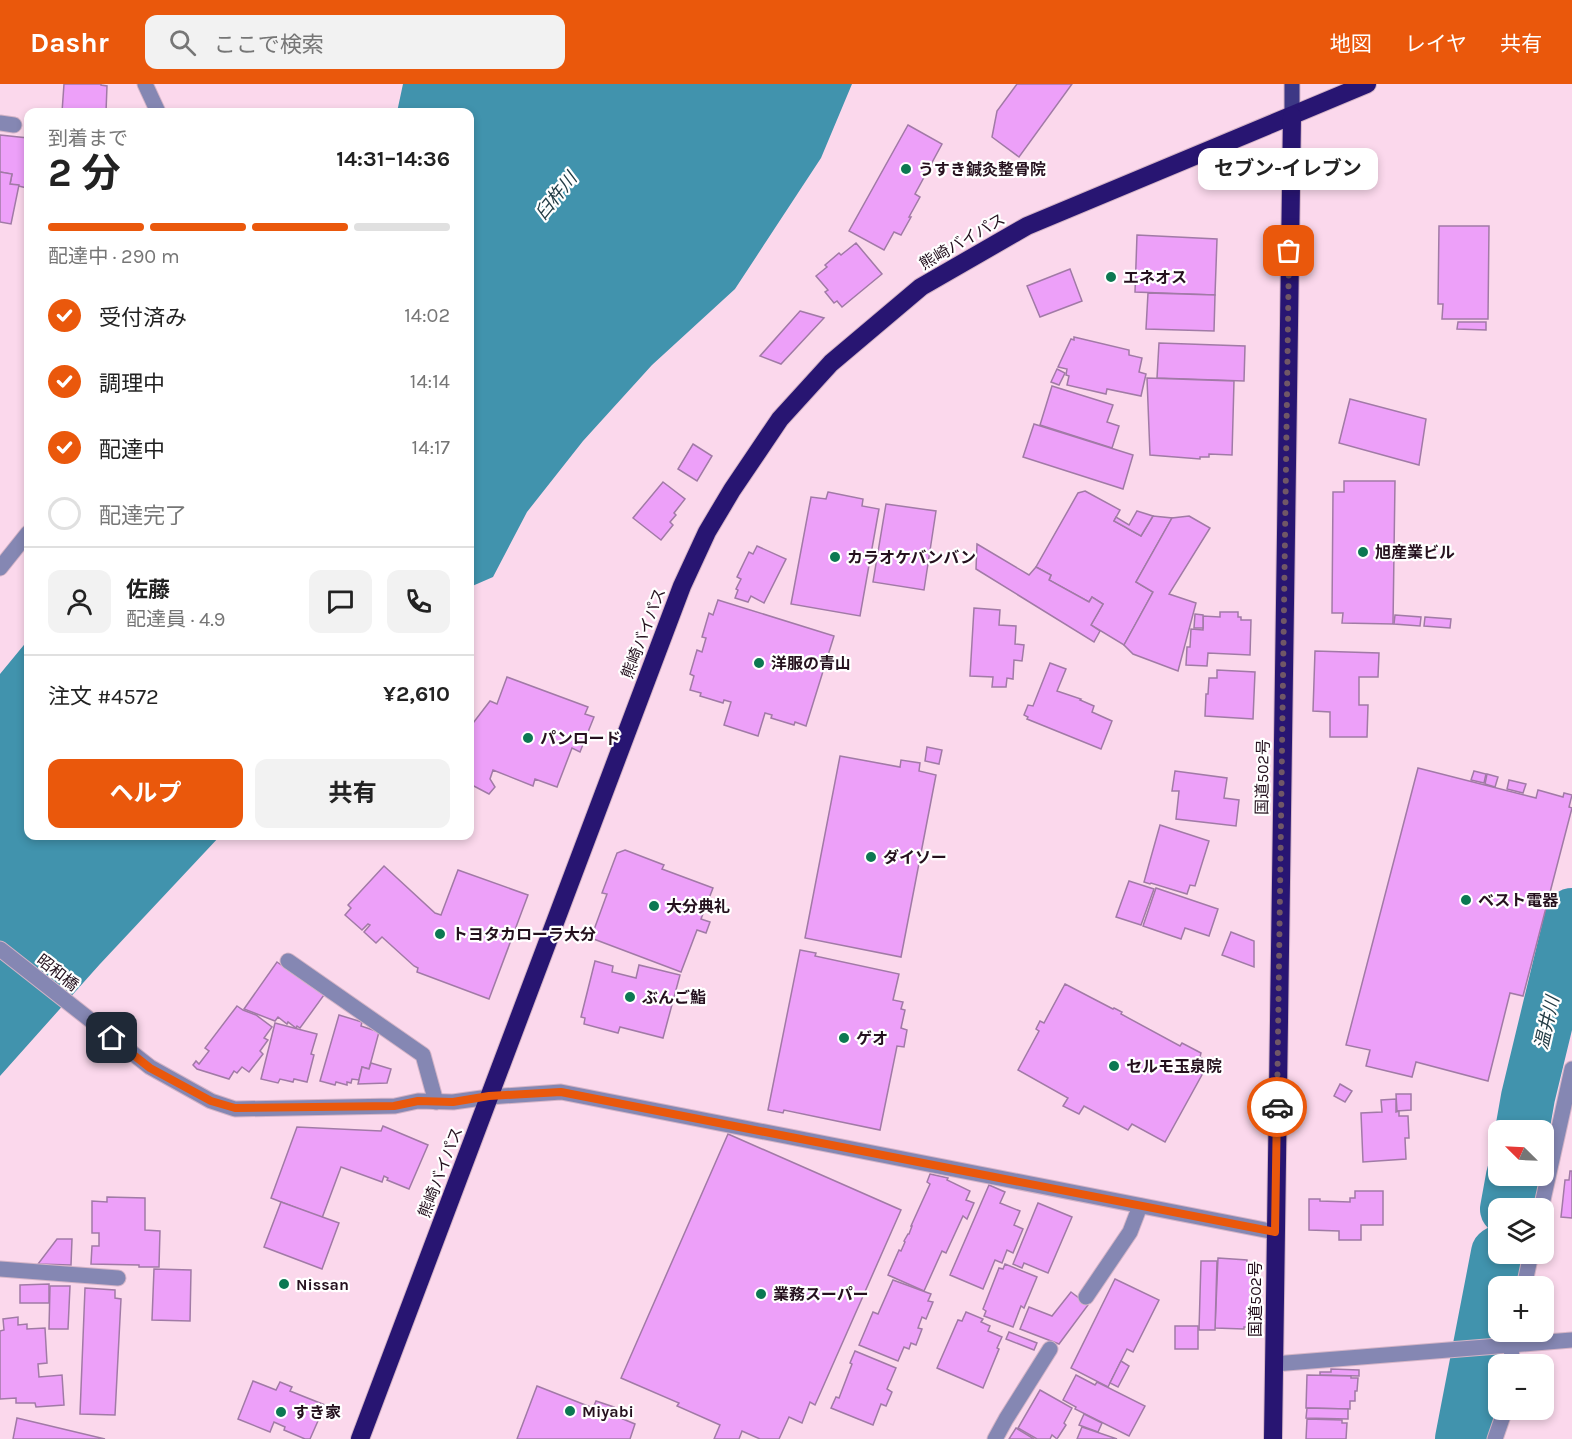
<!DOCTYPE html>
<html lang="ja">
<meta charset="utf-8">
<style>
:root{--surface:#fff;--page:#f2f2f2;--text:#222;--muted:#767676;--line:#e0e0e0;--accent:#ea580c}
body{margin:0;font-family:Karla,"Noto Sans JP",sans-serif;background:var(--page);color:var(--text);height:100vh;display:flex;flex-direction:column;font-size:22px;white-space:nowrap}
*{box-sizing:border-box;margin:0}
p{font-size:20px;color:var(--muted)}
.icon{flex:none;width:33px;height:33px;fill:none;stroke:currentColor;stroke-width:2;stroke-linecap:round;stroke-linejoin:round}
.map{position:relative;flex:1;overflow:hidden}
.drawer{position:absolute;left:24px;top:24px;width:450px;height:732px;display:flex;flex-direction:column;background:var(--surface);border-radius:12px;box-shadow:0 3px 9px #0003}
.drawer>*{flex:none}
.needle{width:39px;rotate:294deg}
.buttons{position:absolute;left:1488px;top:1036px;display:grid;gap:12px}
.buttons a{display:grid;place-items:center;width:66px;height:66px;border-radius:12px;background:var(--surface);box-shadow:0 3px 9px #0003;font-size:30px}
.pin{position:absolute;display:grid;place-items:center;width:51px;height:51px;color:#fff;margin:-26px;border-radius:12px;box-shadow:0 3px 9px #0006}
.courier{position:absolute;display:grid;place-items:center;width:60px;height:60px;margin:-30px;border:4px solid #ea580c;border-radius:50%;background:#fff;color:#222;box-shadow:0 2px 8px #0007}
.bubble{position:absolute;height:42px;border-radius:12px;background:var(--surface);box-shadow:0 3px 9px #0003;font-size:20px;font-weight:700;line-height:42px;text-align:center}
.head em{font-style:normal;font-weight:700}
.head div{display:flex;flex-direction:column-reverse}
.head{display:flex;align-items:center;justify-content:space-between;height:102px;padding:0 24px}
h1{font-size:39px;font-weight:700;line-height:45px}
.bar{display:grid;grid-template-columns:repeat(4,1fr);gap:9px 6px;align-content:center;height:72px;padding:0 24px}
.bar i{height:8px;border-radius:4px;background:var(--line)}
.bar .on{background:var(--accent)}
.bar p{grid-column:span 4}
.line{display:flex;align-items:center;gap:15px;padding:0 24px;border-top:2px solid var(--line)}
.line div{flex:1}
.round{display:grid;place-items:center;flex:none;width:63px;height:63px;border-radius:12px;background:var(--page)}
ol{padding:0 24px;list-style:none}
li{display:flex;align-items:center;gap:18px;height:66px}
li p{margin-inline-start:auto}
li .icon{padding:6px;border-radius:50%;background:var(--accent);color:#fff;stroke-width:4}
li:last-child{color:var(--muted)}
li i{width:33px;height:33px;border:3px solid var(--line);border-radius:50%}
.button{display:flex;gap:12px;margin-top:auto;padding:12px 24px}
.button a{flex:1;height:69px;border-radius:12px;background:var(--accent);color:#fff;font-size:24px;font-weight:700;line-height:69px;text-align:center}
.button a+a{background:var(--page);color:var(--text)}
header{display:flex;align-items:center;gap:36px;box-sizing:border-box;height:84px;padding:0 30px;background:var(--accent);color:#fff}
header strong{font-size:28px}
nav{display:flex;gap:33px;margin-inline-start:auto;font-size:21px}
.search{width:420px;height:54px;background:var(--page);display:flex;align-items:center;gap:15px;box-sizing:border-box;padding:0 21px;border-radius:12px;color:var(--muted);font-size:22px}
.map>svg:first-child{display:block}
</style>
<header>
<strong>Dashr</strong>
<div class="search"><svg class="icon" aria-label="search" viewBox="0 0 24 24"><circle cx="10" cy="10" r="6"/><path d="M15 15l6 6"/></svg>ここで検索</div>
<nav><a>地図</a><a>レイヤ</a><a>共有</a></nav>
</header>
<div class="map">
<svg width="1572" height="1355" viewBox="0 0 1572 1355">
<rect width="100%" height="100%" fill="#fbd8ec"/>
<g fill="#4193ad">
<path d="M403,0H852L821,74L735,205L652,281L583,357L527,428L493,493L470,503V28H397Z"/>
<path d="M28,556V752H220L100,880L0,992V590Z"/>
</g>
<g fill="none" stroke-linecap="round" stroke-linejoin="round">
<g stroke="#4193ad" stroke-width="54">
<path d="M1522,1047L1528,1013L1572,831"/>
<path d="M1507,1125L1513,1092"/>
<path d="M1462,1355L1498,1169"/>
</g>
</g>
<g fill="#eda0f9" stroke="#a17aa6" stroke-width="1.5">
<path d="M64,0H101V1L107,2L106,28H62Z"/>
<path d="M1017,0H1072L1019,73L992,53L997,27Z"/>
<path d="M908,41L942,60L915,110L920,113L909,133H911L901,151L894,148L884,166L849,147Z"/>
<path d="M0,51L28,54L27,104L10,100L12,90L0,88Z"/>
<path d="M0,88L12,90L10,100L19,101L11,140L0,138Z"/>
<path d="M1439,142H1489L1488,235H1442L1443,220H1438Z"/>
<path d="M1137,151L1217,155L1215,211L1135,208Z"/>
<path d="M856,159L882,190L842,223L837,217L834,219L825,208L828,206L816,192L827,183L825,181L839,169L841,171Z"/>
<path d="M1070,185L1082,217L1040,233L1027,202Z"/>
<path d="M1148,209L1215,211L1214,247L1146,245Z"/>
<path d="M800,227L824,234L781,280L760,272Z"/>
<path d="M1458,238H1486V246L1457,245Z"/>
<path d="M1074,253L1129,266V271L1142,274L1139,288L1146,290L1141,312L1107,305L1106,310L1067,301L1069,292L1066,291L1067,285L1058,283L1071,255L1074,256Z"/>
<path d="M1159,259L1245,262L1244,297L1157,294Z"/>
<path d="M1057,285L1065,289L1059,301L1051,298Z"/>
<path d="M1147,294L1234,297L1232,371L1209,370V373H1200V375L1150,371Z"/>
<path d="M1052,302L1113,321L1107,338L1119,342L1112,364L1040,341Z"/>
<path d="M1350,315L1426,335L1419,381L1339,359Z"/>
<path d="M1034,340L1133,371L1123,405L1023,373Z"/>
<path d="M693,360L712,372L697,397L678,385Z"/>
<path d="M1344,397H1395L1393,540L1342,539L1343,529H1332L1333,408H1344Z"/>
<path d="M663,398L685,415L674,429L676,431L670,438L673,441L661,456L633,434Z"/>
<path d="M1085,407L1120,426L1114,437L1141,452L1153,432L1172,434L1136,498L1153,508L1124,561L1091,541L1103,520L1092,513L1089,518L1049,496L1051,491L1036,483L1078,409Z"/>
<path d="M828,408L863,415L862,422L879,425L860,532L791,520L811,413L826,415Z"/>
<path d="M886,420L936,427L924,506L873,498Z"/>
<path d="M1137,427L1153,432L1141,452L1114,437L1116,433L1129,441Z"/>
<path d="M1189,432L1210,444L1169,510L1196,519L1178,587L1133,570L1124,561L1153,508L1136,498L1172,434Z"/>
<path d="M977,460L1029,491L1036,483L1051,491L1049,496L1089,518L1092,513L1103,520L1091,541L1100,547L1094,558L976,485Z"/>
<path d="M757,462L786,475L764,519L751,512L748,518L735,514L738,506L736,505L741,495L737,493L749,468L753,470Z"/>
<path d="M718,516L834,552L806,642L795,638L794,641L771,634L772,631L765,629L758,652L724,641L731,618L724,616L723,619L700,612L701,609L690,606L694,592L690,590L697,566L702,568L706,554L702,553L709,529L713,531Z"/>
<path d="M974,524L1000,526L999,541L1016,542L1015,560L1024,561L1022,577L1014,576L1013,595L1007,594L1006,603H992L993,593L970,592Z"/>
<path d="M1220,528H1238V533H1241V536H1251L1250,571L1208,569L1207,582L1186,581L1187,563H1190L1191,545L1203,546V532L1220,533Z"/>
<path d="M1195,530L1203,531V544H1194Z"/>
<path d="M1395,531L1421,533L1420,542L1394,540Z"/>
<path d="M1425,533L1451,535L1450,544L1424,542Z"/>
<path d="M1315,567L1379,569L1378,593H1359V621H1368L1367,653H1330V628L1313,627Z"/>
<path d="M1050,579L1066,585L1057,607L1081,615L1080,616L1094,622L1092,628L1112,637L1101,665L1027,635L1028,633L1024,631L1028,621L1033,622Z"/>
<path d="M1217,586L1255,588L1253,635L1205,632L1206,610H1208L1209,594H1217Z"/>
<path d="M507,593L588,623L585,630L594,633L580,668L572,664L557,703L535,695L533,702L493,686L490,695L495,703L489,710L470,700V643L490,617L497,620Z"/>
<path d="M927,663L942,666L939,680L925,677Z"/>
<path d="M840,672L900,683L901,676L920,679L919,687L936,691L901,873L805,854Z"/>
<path d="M1418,684L1536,714L1538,706L1563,713L1564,709L1572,711L1569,723L1572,724L1523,912L1510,909L1488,997L1416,978L1412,993L1366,982L1370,966L1346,961Z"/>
<path d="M1175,687L1227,694L1224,714L1239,716L1236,742L1176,735L1179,707H1172Z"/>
<path d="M1474,687L1486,690L1484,699L1471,696Z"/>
<path d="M1487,690L1498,693L1495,703L1485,700Z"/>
<path d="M1509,696L1526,700L1523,709L1507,705Z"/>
<path d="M1160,741L1209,757L1195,802L1190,801L1187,810L1151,799L1150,800L1144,798Z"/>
<path d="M625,766L664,781L662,785L713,804L701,835L710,838L706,849L697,846L681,888L591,854L607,810L602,809L617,769Z"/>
<path d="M384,782L435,829L441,831L458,786L528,811L489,915L417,888L418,884L414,882L382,853L376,859L364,848L370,841L368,840L362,846L345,831L351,824L348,821Z"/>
<path d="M1129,797L1154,805L1141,841L1116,833Z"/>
<path d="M1156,804L1218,825L1209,852L1185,844L1181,855L1143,842Z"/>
<path d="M1231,848L1254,857V883L1222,871Z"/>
<path d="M800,866L816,869L815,872L899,890L893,916L903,918L901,925L905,926L901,944L907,946L904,963L897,962L880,1046L784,1026L783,1029L768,1026Z"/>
<path d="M595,877L613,882L612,888L636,894L639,881L680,891L663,954L620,943L618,949L584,940L585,934L581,933Z"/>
<path d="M277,878L324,911L300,944L297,942L296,944L288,938L287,940L278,933L275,937L244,925Z"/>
<path d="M1065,900L1113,925L1114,924L1122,928L1121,930L1180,962L1182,959L1201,969L1200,973L1209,978L1165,1058L1132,1040L1128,1046L1084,1022L1079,1030L1063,1022L1068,1014L1018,986L1039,947L1036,945L1040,937L1044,939Z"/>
<path d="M237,922L243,926L256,931L272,943L264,954L268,956L260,967L263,970L249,988L242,983L237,989L234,987L229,995L197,985L193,981L196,977L199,980L209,967L205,964Z"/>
<path d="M339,931L362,938L361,942L379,948L369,985L362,983L359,996L352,995L351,999L347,998V1001L336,998L335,1001L320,997Z"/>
<path d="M275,939L317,950L311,970L314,971L307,998L294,995L293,998L280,995L278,999L261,995Z"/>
<path d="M371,979L391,985L387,999L358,1000L362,983L369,985Z"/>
<path d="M1340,1000L1352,1007L1345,1018L1334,1012Z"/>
<path d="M1396,1010H1411V1026L1397,1027Z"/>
<path d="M1396,1015V1028L1399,1027V1032H1408L1409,1054H1405L1406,1075L1363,1078L1361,1029L1382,1028L1381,1016Z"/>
<path d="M383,1042L428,1061L409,1105L387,1096L388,1094L384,1092L382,1098L341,1083L322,1134L271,1114L297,1043L381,1047Z"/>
<path d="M728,1050L901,1126L815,1321L810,1318L802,1339L789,1333L779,1355H760L742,1347L739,1355H714L720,1341L677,1322L679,1319L621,1294Z"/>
<path d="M1570,1087H1572V1134L1561,1133L1565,1096H1569Z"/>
<path d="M930,1090L948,1094L947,1096L970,1107L966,1116L974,1119L967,1135L963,1132L946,1169L942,1167L924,1207L888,1191L899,1166L901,1167L905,1158L904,1157L908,1150H909L912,1142H911L930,1100L927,1098Z"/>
<path d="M989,1101L1005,1108L1000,1119L1020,1127L1014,1141L1023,1145L1013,1169L1007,1166L1002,1179L995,1176L983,1205L950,1191Z"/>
<path d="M1355,1107H1383V1141H1361V1156H1339V1147L1309,1146V1115H1320V1117L1350,1118V1114H1355Z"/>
<path d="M107,1113L145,1114V1146L160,1147L159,1183H139V1181L91,1180L92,1162H99V1149H92V1117L107,1118Z"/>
<path d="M281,1118L339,1139L322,1185L264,1163Z"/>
<path d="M1038,1119L1072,1133L1048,1189L1024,1179L1022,1184L1013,1180Z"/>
<path d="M57,1155H72L71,1181L38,1180Z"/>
<path d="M1218,1174L1247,1176V1181H1252L1249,1243H1244V1245L1215,1244Z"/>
<path d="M1201,1177H1217L1215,1246H1199Z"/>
<path d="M1005,1180L1037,1193L1024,1224L1021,1222L1013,1243L984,1232L986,1227L983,1225L999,1184L1003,1185Z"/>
<path d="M154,1185L191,1186L190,1237L152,1236Z"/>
<path d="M1115,1195L1159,1216L1133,1268L1127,1265L1108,1303L1071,1284Z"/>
<path d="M893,1196L931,1210L928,1217L933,1218L926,1235L922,1233L918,1244L922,1245L916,1261L911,1259L909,1265L904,1263L898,1277L859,1261L873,1228L878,1230Z"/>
<path d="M49,1200V1219H20V1201Z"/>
<path d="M50,1202H70L68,1245H49Z"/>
<path d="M85,1204L115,1206V1214L121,1215L115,1331L80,1330Z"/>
<path d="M1071,1208L1088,1221L1059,1260L1020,1245L1029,1223L1052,1232Z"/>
<path d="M966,1228L983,1235L981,1238L990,1242L988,1247L1002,1253L997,1264L999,1265L983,1304L937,1284L958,1236L962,1237Z"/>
<path d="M18,1233V1241L27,1240V1245L45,1244L47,1279L38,1280L39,1293L62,1291L64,1321L36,1323L35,1319H16V1314L0,1315V1247L4,1246L3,1235Z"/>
<rect x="1175" y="1242" width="23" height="23"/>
<path d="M1009,1248L1037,1259L1034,1266L1006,1255Z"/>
<path d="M855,1267L896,1284L887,1305L892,1308L886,1322L881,1320L873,1341L831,1324L836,1313L839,1314L852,1280L850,1279Z"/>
<path d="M1121,1277L1129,1282L1118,1303L1110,1299Z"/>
<path d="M1331,1285L1359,1286V1292L1320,1291V1288H1331Z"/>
<path d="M1076,1291L1095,1301L1097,1298L1145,1322L1129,1352L1075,1325L1076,1323L1063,1316Z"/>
<path d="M1307,1291L1351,1292V1294H1358L1357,1307H1355V1317H1350V1325L1306,1324Z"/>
<path d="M253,1297L276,1306L280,1298L292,1303L290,1307L325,1321L310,1355H305L284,1346L285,1343L274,1338L270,1348L238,1335Z"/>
<path d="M537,1302L593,1324L596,1317L614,1323L611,1330L635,1340L630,1355H517Z"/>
<path d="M1040,1306L1072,1324L1064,1339L1066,1341L1057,1355L1052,1351L1050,1355H1037L1018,1344Z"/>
<path d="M1307,1324L1348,1325V1335L1306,1334Z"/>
<path d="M1084,1330L1102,1339L1098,1348L1079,1341Z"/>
<path d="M17,1334L105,1355H13Z"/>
<path d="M1307,1335L1342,1336V1339H1347L1346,1355H1306Z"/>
<path d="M1082,1343L1117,1355H1077Z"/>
<path d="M1016,1344L1034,1355H1009Z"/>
</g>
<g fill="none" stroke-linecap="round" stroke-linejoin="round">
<defs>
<g id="minor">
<path d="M145,0L158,28"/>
<path d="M0,39L14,41"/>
<path d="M0,484L28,449"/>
<path d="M0,865L150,983L211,1017L235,1025L395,1022L418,1017L453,1018L489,1013L561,1008L1275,1148"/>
<path d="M288,877L423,971L436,1018"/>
<path d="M1541,1125L1572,985"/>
<path d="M0,1185L118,1194"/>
<path d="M1524,1203L1531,1170"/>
<path d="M1086,1213L1130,1148L1140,1122"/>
<path d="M1274,1280L1572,1256"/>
<path d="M1511,1281L1512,1261L1515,1248"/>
<path d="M995,1355L1006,1335L1050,1265"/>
<path d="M1495,1355L1505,1326"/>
</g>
<path id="major" d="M1292,32V0"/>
<g id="highway">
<path d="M360,1355L682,502L707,448L732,406L780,335L831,279L921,203L1027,142L1367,0"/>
<path d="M1273,1355L1292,32"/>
</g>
</defs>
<use href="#minor" stroke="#d4b4c7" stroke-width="17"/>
<use href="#major" stroke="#d4b4c7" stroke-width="17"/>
<use href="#highway" stroke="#d4b4c7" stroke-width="20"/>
<use href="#minor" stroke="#8587b3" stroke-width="15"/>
<use href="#major" stroke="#3d3885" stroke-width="15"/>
<use href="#highway" stroke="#281572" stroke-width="18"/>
</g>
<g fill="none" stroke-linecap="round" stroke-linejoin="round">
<path stroke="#705766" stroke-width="6" stroke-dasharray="0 10.8" d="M1277,1023L1289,167"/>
<path stroke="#ea580c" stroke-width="8" d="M112,954L150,984L211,1017L235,1024L394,1022L418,1017L453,1018L489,1012L561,1008L1275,1148L1277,1023"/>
</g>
<g fill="#0c7852" stroke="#fff" stroke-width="2">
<circle cx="906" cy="85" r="6"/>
<circle cx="1111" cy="193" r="6"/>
<circle cx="1363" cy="468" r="6"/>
<circle cx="835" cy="473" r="6"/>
<circle cx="759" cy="579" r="6"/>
<circle cx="528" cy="654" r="6"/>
<circle cx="871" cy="773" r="6"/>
<circle cx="1466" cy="816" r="6"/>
<circle cx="654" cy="822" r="6"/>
<circle cx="440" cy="850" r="6"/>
<circle cx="630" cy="913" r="6"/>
<circle cx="844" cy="954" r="6"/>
<circle cx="1114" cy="982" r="6"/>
<circle cx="284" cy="1200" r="6"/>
<circle cx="761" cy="1210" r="6"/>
<circle cx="570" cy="1327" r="6"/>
<circle cx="281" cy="1328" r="6"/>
</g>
<g text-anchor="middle" stroke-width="4.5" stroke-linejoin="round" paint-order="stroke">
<g font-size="16" font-weight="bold" fill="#25111e" stroke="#fff" text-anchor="start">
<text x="918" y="91">うすき鍼灸整骨院</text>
<text x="1123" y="199">エネオス</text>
<text x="1375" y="474">旭産業ビル</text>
<text x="847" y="479">カラオケバンバン</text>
<text x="771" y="585">洋服の青山</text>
<text x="540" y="660">パンロード</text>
<text x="883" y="779">ダイソー</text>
<text x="1478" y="822">ベスト電器</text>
<text x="666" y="828">大分典礼</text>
<text x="452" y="856">トヨタカローラ大分</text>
<text x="642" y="919">ぶんご鮨</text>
<text x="856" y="960">ゲオ</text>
<text x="1126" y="988">セルモ玉泉院</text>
<text x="296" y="1206">Nissan</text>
<text x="773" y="1216">業務スーパー</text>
<text x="582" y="1333">Miyabi</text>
<text x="293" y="1334">すき家</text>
</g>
<g font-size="16" fill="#25111e" stroke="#fff">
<text transform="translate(962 157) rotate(-30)" y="6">熊崎バイパス</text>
<text transform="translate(643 549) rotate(-69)" y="6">熊崎バイパス</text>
<text transform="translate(1262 693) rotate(-89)" y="6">国道502号</text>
<text transform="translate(58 888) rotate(38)" y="6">昭和橋</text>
<text transform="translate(440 1088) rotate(-69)" y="6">熊崎バイパス</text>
<text transform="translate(1255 1215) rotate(-90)" y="6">国道502号</text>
</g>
<g font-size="18" font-style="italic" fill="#243d46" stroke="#fff">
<text transform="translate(556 112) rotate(-51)" y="6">臼杵川</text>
<text transform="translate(1547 939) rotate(-77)" y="6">温井川</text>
</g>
</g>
</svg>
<div class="buttons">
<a><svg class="needle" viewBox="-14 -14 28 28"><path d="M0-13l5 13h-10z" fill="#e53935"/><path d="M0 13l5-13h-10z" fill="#767676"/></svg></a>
<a><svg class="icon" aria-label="layers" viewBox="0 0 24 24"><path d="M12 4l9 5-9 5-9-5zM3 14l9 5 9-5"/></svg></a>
<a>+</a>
<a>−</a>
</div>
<div class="pin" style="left:1289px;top:167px;background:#ea580c"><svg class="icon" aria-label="bag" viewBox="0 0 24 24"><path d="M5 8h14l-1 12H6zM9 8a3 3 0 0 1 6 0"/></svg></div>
<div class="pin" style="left:112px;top:954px;background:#1f2937"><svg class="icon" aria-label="home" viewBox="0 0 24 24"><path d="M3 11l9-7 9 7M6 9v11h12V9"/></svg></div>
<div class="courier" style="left:1277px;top:1023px"><svg class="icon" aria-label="car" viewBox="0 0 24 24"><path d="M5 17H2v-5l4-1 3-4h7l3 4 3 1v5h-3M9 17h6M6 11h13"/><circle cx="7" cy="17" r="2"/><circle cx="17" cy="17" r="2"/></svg></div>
<div class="bubble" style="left:1198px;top:64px;width:180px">セブン-イレブン</div>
<section class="drawer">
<div class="head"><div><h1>2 分</h1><p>到着まで</p></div><em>14:31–14:36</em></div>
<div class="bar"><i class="on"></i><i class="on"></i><i class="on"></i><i></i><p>配達中 · 290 m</p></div>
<ol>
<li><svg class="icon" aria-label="check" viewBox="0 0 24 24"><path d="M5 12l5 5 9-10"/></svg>受付済み<p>14:02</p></li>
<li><svg class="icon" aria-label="check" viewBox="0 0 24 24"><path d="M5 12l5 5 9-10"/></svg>調理中<p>14:14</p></li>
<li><svg class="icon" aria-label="check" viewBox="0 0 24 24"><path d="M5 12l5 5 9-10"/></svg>配達中<p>14:17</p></li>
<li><i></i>配達完了</li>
</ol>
<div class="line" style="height:108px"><a class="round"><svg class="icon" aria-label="person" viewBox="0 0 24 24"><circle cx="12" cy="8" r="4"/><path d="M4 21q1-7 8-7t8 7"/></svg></a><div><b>佐藤</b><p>配達員 · 4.9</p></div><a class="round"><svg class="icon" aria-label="chat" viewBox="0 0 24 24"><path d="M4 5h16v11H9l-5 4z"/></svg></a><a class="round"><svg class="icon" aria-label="phone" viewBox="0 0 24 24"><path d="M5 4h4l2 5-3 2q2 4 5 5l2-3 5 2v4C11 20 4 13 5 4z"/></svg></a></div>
<div class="line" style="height:78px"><div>注文 #4572</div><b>¥2,610</b></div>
<div class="button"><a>ヘルプ</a><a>共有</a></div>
</section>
</div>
